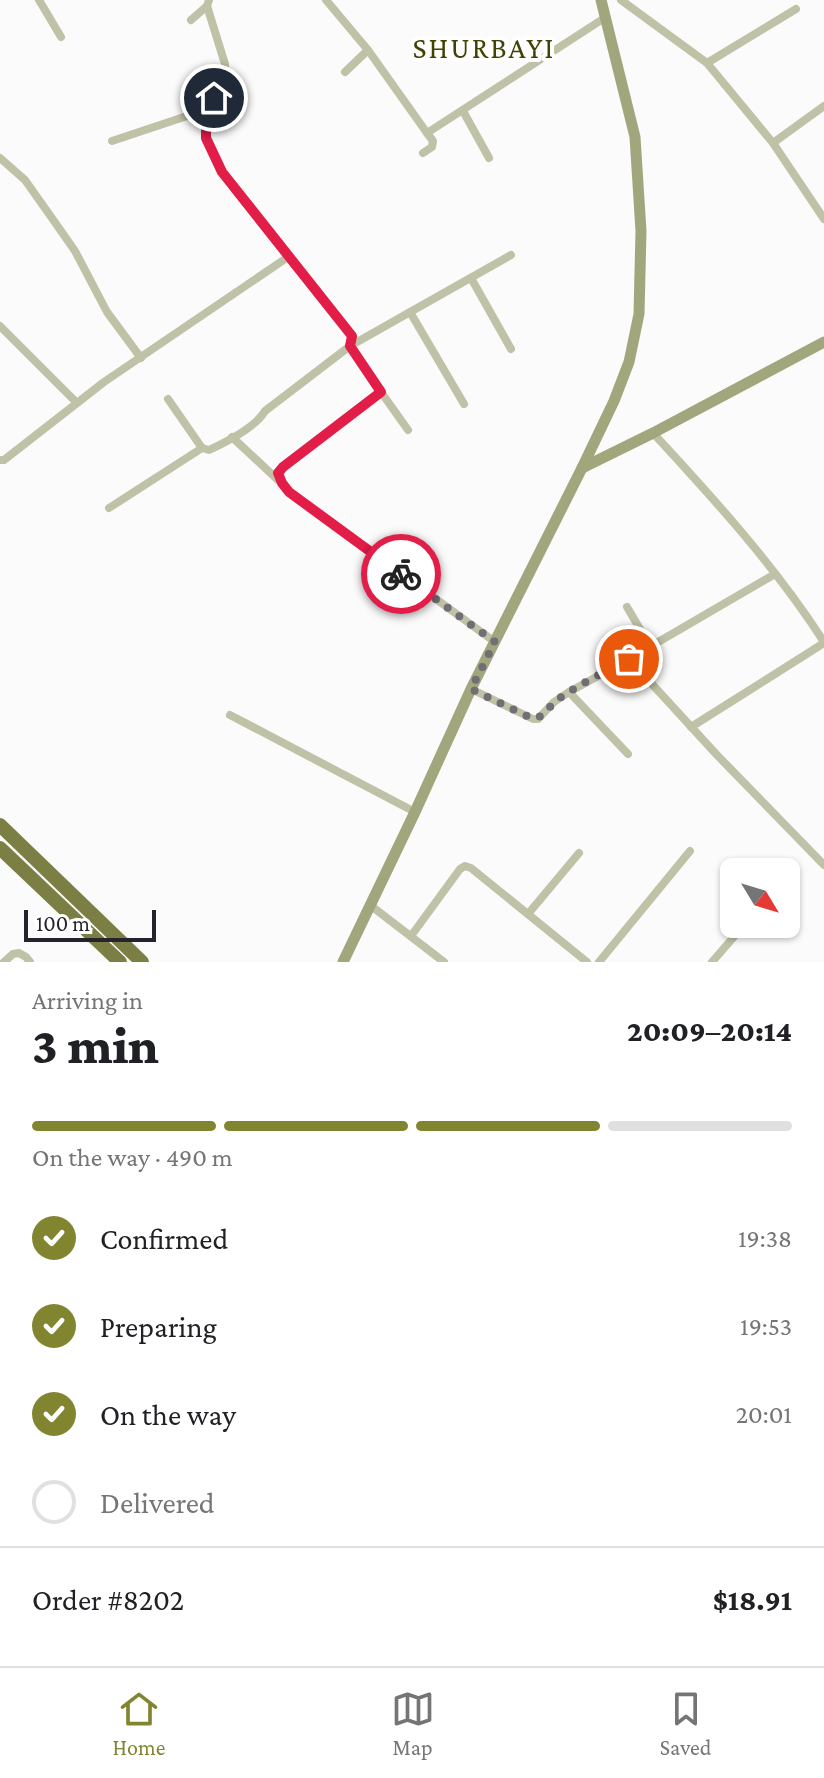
<!DOCTYPE html>
<meta charset="utf-8">
<style>
:root{--surface:#fff;--page:#f2f2f2;--text:#202124;--muted:#757577;--line:#e0e0e0;--accent:#828530}
body{margin:0;font-family:"Crimson Pro",serif;background:var(--page);color:var(--text);height:100vh;display:flex;flex-direction:column;font-size:30px;white-space:nowrap}
*{box-sizing:border-box;margin:0}
p{font-size:26px;color:var(--muted)}
.icon{flex:none;width:44px;height:44px;fill:none;stroke:currentColor;stroke-width:2;stroke-linecap:round;stroke-linejoin:round}
.map{position:relative;height:962px;overflow:hidden}
.details{display:flex;flex-direction:column;background:var(--surface);flex:1}
.details>*{flex:none}
.needle{width:52px;rotate:128deg}
.controls{position:absolute;left:720px;top:858px;display:grid;gap:16px}
.controls a{display:grid;place-items:center;width:80px;height:80px;border-radius:12px;background:var(--surface);box-shadow:0 2px 6px #0004;font-size:40px}
.scale{position:absolute;left:24px;bottom:20px;width:132px;box-sizing:border-box;padding-left:8px;border:4px solid #26222e;border-top:0;font-size:22px;line-height:28px;white-space:nowrap;color:#26222e;-webkit-text-stroke:6px #fff;paint-order:stroke}
.pin{position:absolute;display:grid;place-items:center;width:68px;height:68px;color:#fff;margin:-34px;border:4px solid #fff;border-radius:50%;box-shadow:0 2px 8px #0007}
.courier{position:absolute;display:grid;place-items:center;width:80px;height:80px;margin:-40px;border:6px solid #e11d48;border-radius:50%;background:#fff;color:#222;box-shadow:0 2px 10px #0007}
.head em{font-style:normal;font-weight:800}
.head div{display:flex;flex-direction:column-reverse}
.head{display:flex;align-items:center;justify-content:space-between;height:136px;padding:0 32px}
h1{font-size:52px;font-weight:800;line-height:60px}
.bar{display:grid;grid-template-columns:repeat(4,1fr);gap:12px 8px;align-content:center;height:96px;padding:0 32px}
.bar i{height:10px;border-radius:6px;background:var(--line)}
.bar .current{background:var(--accent)}
.bar p{grid-column:span 4}
.line{display:flex;align-items:center;gap:20px;padding:0 32px;border-top:2px solid var(--line)}
.line div{flex:1}
ol{padding:0 32px;list-style:none}
li{display:flex;align-items:center;gap:24px;height:88px}
li p{margin-inline-start:auto}
li .icon{padding:8px;border-radius:50%;background:var(--accent);color:#fff;stroke-width:4}
li:last-child{color:var(--muted)}
li i{width:44px;height:44px;border:4px solid var(--line);border-radius:50%}
.dock{display:flex;justify-content:space-around;align-items:center;height:112px;border-top:2px solid var(--line);background:var(--surface);font-size:22px;color:var(--muted)}
.dock a{display:grid;justify-items:center;gap:4px}
.dock .current{color:var(--accent)}
.map>svg:first-child{display:block}
</style>
<div class="map">
<svg width="824" height="962" viewBox="0 0 824 962">
<rect width="100%" height="100%" fill="#fbfbfb"/>
<g fill="none" stroke-linecap="round" stroke-linejoin="round">
<g stroke="#c0c2a7" stroke-width="8">
<path d="M39,0L61,37"/>
<path d="M209,0L207,6L225,64L224,85L214,98L206,115V138L222,172L288,257"/>
<path d="M326,0L368,50L427,133L606,17"/>
<path d="M621,0L707,63L773,143L824,219"/>
<path d="M191,20L207,6"/>
<path d="M707,63L796,9"/>
<path d="M345,72L368,50"/>
<path d="M463,111L489,158"/>
<path d="M112,141L193,114L206,115"/>
<path d="M773,143L824,106"/>
<path d="M423,153L432,147L433,141L427,133"/>
<path d="M0,158L25,180L54,221L75,251L107,312L141,358"/>
<path d="M471,278L511,349"/>
<path d="M410,312L464,404"/>
<path d="M0,326L77,403"/>
<path d="M168,399L202,448"/>
<path d="M408,430L381,392L283,467L278,473L282,483L289,492L495,642"/>
<path d="M653,433C714,499 775,566 824,642"/>
<path d="M232,437L278,480"/>
<path d="M0,460H4L104,382L288,257L352,336L350,346L511,255"/>
<path d="M109,508L202,448L209,450C226,442 256,427 265,411L350,346L381,392"/>
<path d="M627,607L650,646"/>
<path d="M629,659L775,574"/>
<path d="M471,689L533,719H538L554,702L569,692L628,754"/>
<path d="M569,692L629,659L717,755L824,865"/>
<path d="M230,715L415,812"/>
<path d="M691,727L824,643"/>
<path d="M370,905L444,962"/>
<path d="M528,914L579,853"/>
<path d="M411,936L460,869L465,866L471,868L587,962"/>
<path d="M4,962L13,954L19,953L26,957L30,962"/>
<path d="M599,962L690,851"/>
<path d="M712,962L745,924"/>
</g>
<g stroke="#a2a67d" stroke-width="11">
<path d="M582,468L653,433L824,342"/>
<path d="M343,962L415,812L471,689L582,468L614,401L629,362L639,314L641,231L635,137L601,0"/>
</g>
<g stroke="#7c7f43" stroke-width="14">
<path d="M0,825L142,962"/>
<path d="M0,848L120,962"/>
</g>
</g>
<g fill="none" stroke-linecap="round" stroke-linejoin="round">
<path stroke="#716e76" stroke-width="8" stroke-dasharray="0 14.4" d="M401,574L495,642L471,689L533,719C545,717 548,707 557,700C579,684 605,672 629,659"/>
<path stroke="#e11d48" stroke-width="10" d="M214,98L206,115V138L222,172L352,336L350,346L381,392L283,467L278,473L282,483L289,492L401,574"/>
</g>
<g text-anchor="middle" stroke-width="8" stroke-linejoin="round" paint-order="stroke">
<g font-size="30" letter-spacing="2" fill="#414302" stroke="#fff">
<text x="484" y="58">SHURBAYI</text>
</g>
</g>
</svg>
<div class="controls">
<a><svg class="needle" viewBox="-14 -14 28 28"><path d="M0-13l5 13h-10z" fill="#e53935"/><path d="M0 13l5-13h-10z" fill="#757577"/></svg></a>
</div>
<div class="scale">100 m</div>
<div class="pin" style="left:629px;top:659px;background:#ea580c"><svg class="icon" aria-label="bag" viewBox="0 0 24 24"><path d="M5 8h14l-1 12H6zM9 8a3 3 0 0 1 6 0"/></svg></div>
<div class="pin" style="left:214px;top:98px;background:#1f2937"><svg class="icon" aria-label="home" viewBox="0 0 24 24"><path d="M3 11l9-7 9 7M6 9v11h12V9"/></svg></div>
<div class="courier" style="left:401px;top:574px"><svg class="icon" aria-label="bike" viewBox="0 0 24 24"><circle cx="6" cy="16" r="4"/><circle cx="18" cy="16" r="4"/><path d="M6 16l4-8h5l3 8M10 8l3 8H6M13 5h3"/></svg></div>
</div>
<section class="details">
<div class="head"><div><h1>3 min</h1><p>Arriving in</p></div><em>20:09–20:14</em></div>
<div class="bar"><i class="current"></i><i class="current"></i><i class="current"></i><i></i><p>On the way · 490 m</p></div>
<ol>
<li><svg class="icon" aria-label="check" viewBox="0 0 24 24"><path d="M5 12l5 5 9-10"/></svg>Confirmed<p>19:38</p></li>
<li><svg class="icon" aria-label="check" viewBox="0 0 24 24"><path d="M5 12l5 5 9-10"/></svg>Preparing<p>19:53</p></li>
<li><svg class="icon" aria-label="check" viewBox="0 0 24 24"><path d="M5 12l5 5 9-10"/></svg>On the way<p>20:01</p></li>
<li><i></i>Delivered</li>
</ol>
<div class="line" style="height:104px"><div>Order #8202</div><b>$18.91</b></div>
</section>
<nav class="dock">
<a class="current"><svg class="icon" aria-label="home" viewBox="0 0 24 24"><path d="M3 11l9-7 9 7M6 9v11h12V9"/></svg>Home</a>
<a><svg class="icon" aria-label="map" viewBox="0 0 24 24"><path d="M3 6l6-2 6 2 6-2v14l-6 2-6-2-6 2zM9 4v14M15 6v14"/></svg>Map</a>
<a><svg class="icon" aria-label="saved" viewBox="0 0 24 24"><path d="M7 4h10v16l-5-4-5 4z"/></svg>Saved</a>
</nav>
